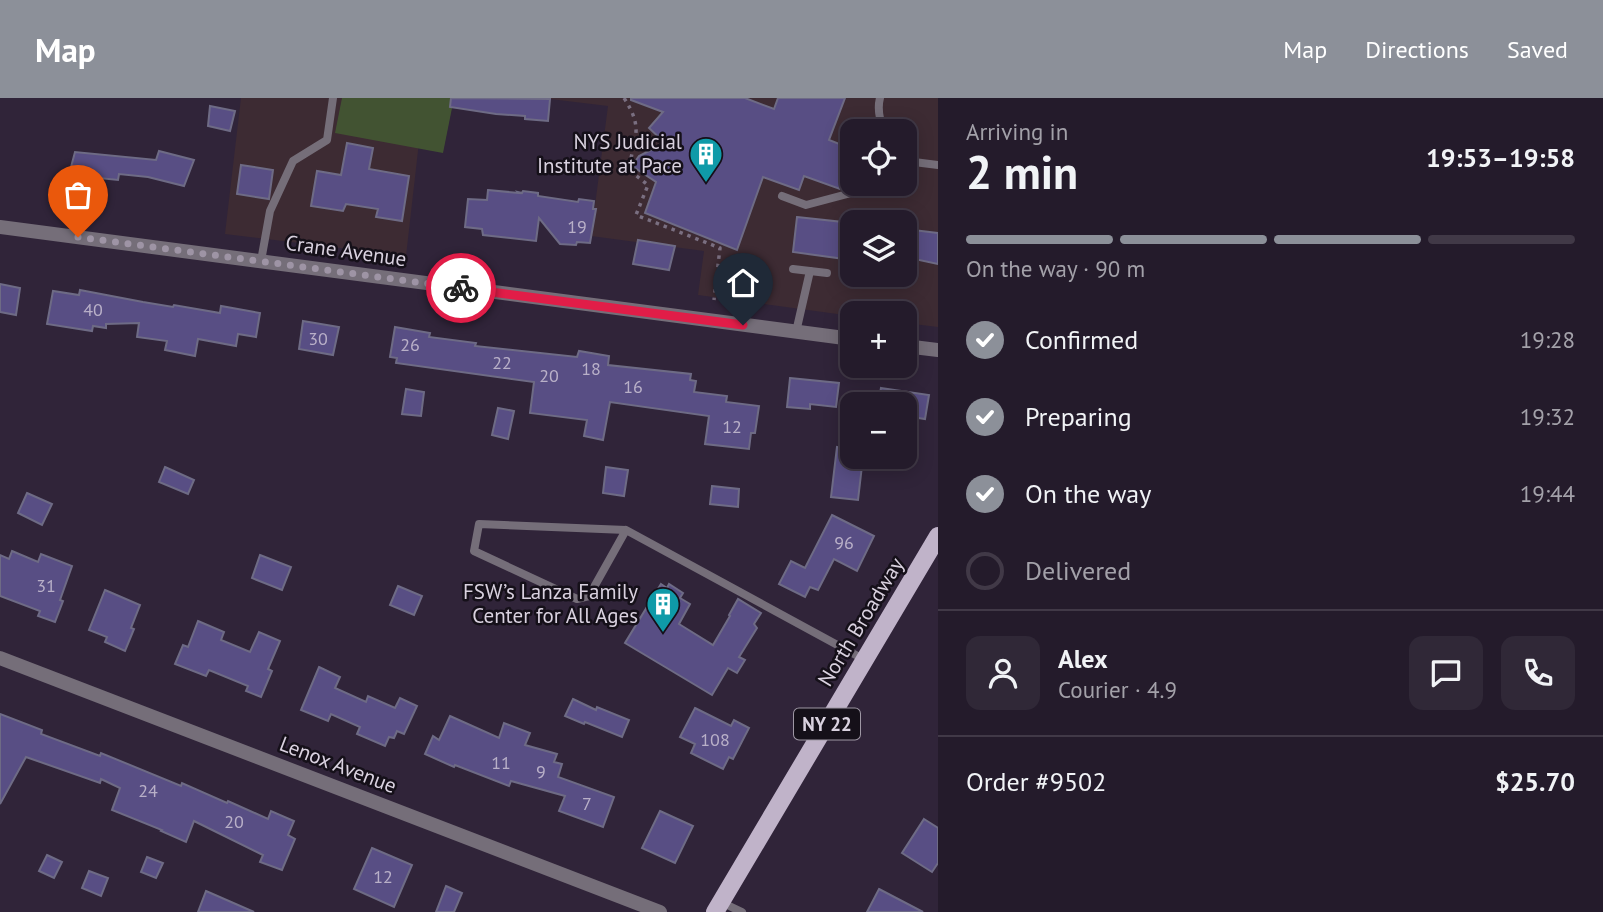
<!DOCTYPE html>
<meta charset="utf-8">
<style>
:root{--surface:#241b2b;--page:#302837;--text:#f1f3f6;--muted:#a3a1a9;--line:#413947;--accent:#8c9099}
body{margin:0;font-family:"PT Sans",sans-serif;background:var(--page);color:var(--text);height:100vh;display:flex;flex-direction:column;font-size:26px;white-space:nowrap}
*{box-sizing:border-box;margin:0}
p{font-size:23px;color:var(--muted)}
.icon{flex:none;width:38px;height:38px;fill:none;stroke:currentColor;stroke-width:2;stroke-linecap:round;stroke-linejoin:round}
.map{position:relative;flex:1;overflow:hidden}
.panel{display:flex;flex-direction:column;background:var(--surface);width:665px}
.panel>*{flex:none}
.tools{position:absolute;left:840px;top:21px;display:grid;gap:14px}
.tools a{display:grid;place-items:center;width:77px;height:77px;border-radius:14px;background:var(--surface);box-shadow:0 4px 18px #0003,0 0 0 2px var(--line);font-size:35px}
.pin{position:absolute;display:grid;place-items:center;width:60px;height:60px;color:#fff;margin:-72px -30px;border-radius:50% 50% 50% 0;rotate:-45deg;box-shadow:0 0 7px #0007}
.pin .icon{rotate:45deg}
.courier{position:absolute;display:grid;place-items:center;width:70px;height:70px;margin:-35px;border:5px solid #e11d48;border-radius:50%;background:#fff;color:#222;box-shadow:0 2px 9px #0007}
.headline em{font-style:normal;font-weight:700}
.headline div{display:flex;flex-direction:column-reverse}
.headline{display:flex;align-items:center;justify-content:space-between;height:119px;padding:0 28px}
h1{font-size:46px;font-weight:700;line-height:52px}
.bar{display:grid;grid-template-columns:repeat(4,1fr);gap:10px 7px;align-content:center;height:84px;padding:0 28px}
.bar i{height:9px;border-radius:5px;background:var(--line)}
.bar .active{background:var(--accent)}
.bar p{grid-column:span 4}
.line{display:flex;align-items:center;gap:18px;padding:0 28px;border-top:2px solid var(--line)}
.line div{flex:1}
.round{display:grid;place-items:center;flex:none;width:74px;height:74px;border-radius:14px;background:var(--page)}
ol{padding:0 28px;list-style:none}
li{display:flex;align-items:center;gap:21px;height:77px}
li p{margin-inline-start:auto}
li .icon{padding:7px;border-radius:50%;background:var(--accent);color:#fff;stroke-width:4}
li:last-child{color:var(--muted)}
li i{width:38px;height:38px;border:4px solid var(--line);border-radius:50%}
header{display:flex;align-items:center;gap:42px;box-sizing:border-box;height:98px;padding:0 35px;background:var(--accent);color:#fff}
header strong{font-size:33px}
nav{display:flex;gap:38px;margin-inline-start:auto;font-size:24px}
main{display:flex;flex:1;min-height:0}
.map>svg:first-child{display:block}
</style>
<header>
<strong>Map</strong>
<nav><a>Map</a><a>Directions</a><a>Saved</a></nav>
</header>
<main>
<div class="map">
<svg width="938" height="814" viewBox="0 0 938 814">
<rect width="100%" height="100%" fill="#302439"/>
<g fill="#3d2b33" fill-rule="evenodd">
<path d="M241,0H424L406,158L225,136Z"/>
<path d="M542,0H938V229L905,225V215H852V218L698,197L704,153L591,138L608,8ZM852,33H905V86H852ZM852,124H905V177H852Z"/>
</g>
<path fill="#425332" d="M342,0H454L443,55L335,35Z"/>
<g fill="#584e84" stroke="#6e6b85" stroke-width="2">
<path d="M451,0L550,1L548,23L525,21V18L496,16L450,9Z"/>
<path d="M631,0H745L774,11L778,0H845L829,42L852,51V65L843,90L840,91L804,78L799,92L763,79L737,152L645,115L656,84L632,68L639,58L665,45L649,30L663,14L631,2Z"/>
<path d="M210,8L235,13L230,33L208,28Z"/>
<path d="M347,45L373,50L369,71L409,78L402,123L376,119L378,111L346,106L343,113L311,108L317,73L341,77Z"/>
<path d="M159,53L194,62L184,88L148,79L119,76L118,82L80,78L81,70L71,69L75,54L156,62Z"/>
<path d="M241,67L273,72L269,101L237,96Z"/>
<path d="M488,92L519,95L518,94L522,95L523,93L538,95V98L578,104L579,101L594,103L593,111H596L590,145L577,144L576,147L560,146L539,120L536,143L483,137L482,131L465,129L468,101L487,102Z"/>
<path d="M797,119L852,125V162L793,154Z"/>
<path d="M905,131L938,135V166L905,159Z"/>
<path d="M638,142L675,148L669,172L633,166Z"/>
<path d="M0,186L20,190L16,217L0,214Z"/>
<path d="M80,192L143,204L173,209L174,207L220,215L221,208L260,215L256,239L238,236L236,248L198,241L195,258L165,252L167,243L137,239L139,225L106,226V230L93,228L92,233L47,226L53,193L79,197Z"/>
<path d="M303,223L339,229L333,257L299,251Z"/>
<path d="M395,229L430,235L429,239L476,245L475,248L577,259L579,253L609,258L608,267L691,276L690,282L696,283L694,294L727,298L726,304L759,308L755,335H751L749,351L705,346L709,318L610,304L603,342L584,338L587,322L530,315L534,284L396,265L397,260L390,259Z"/>
<path d="M790,280L839,285L836,309L810,306V311L787,309Z"/>
<path d="M881,290L929,297L925,321L905,318V306H878Z"/>
<path d="M406,291L424,294L421,318L402,316Z"/>
<path d="M498,310L514,313L508,341L492,337Z"/>
<path d="M837,349L852,351V359H863L858,402L831,399Z"/>
<path d="M165,369L194,382L188,396L159,384Z"/>
<path d="M606,369L628,372L624,398L603,395Z"/>
<path d="M712,388L739,391L738,409L710,406Z"/>
<path d="M27,395L52,406L42,427L18,415Z"/>
<path d="M832,417L874,438L857,473L834,461L818,492L810,489L805,499L779,486L791,463L805,470Z"/>
<path d="M12,453L38,464L41,456L72,468L60,502L63,503L55,524L38,518L40,513L0,498V457L9,461Z"/>
<path d="M260,457L291,469L282,492L252,480Z"/>
<path d="M661,486L667,490L669,486L683,495L680,500L690,506L679,526L713,547L730,518L729,517L738,501L761,515L754,526L757,530L739,559L745,562L737,575L728,570L712,597L625,545Z"/>
<path d="M398,488L422,498L414,517L390,507Z"/>
<path d="M105,492L140,507L131,530L134,531L125,553L105,544L107,539L89,532Z"/>
<path d="M198,523L224,534L221,542L250,554L259,534L280,543L268,571L272,573L261,599L246,593L248,588L209,572L206,578L175,566L183,547L188,549Z"/>
<path d="M319,569L340,579L335,590L366,604L368,598L395,610L400,600L417,608L404,636L397,633L394,640L389,639L385,648L357,636L360,629L331,616L328,623L301,612Z"/>
<path d="M573,601L596,612L597,609L629,622L622,639L585,624L584,626L565,618Z"/>
<path d="M695,610L731,628L734,622L749,630L733,661L729,659L723,671L691,655L695,646L680,639Z"/>
<path d="M0,616L42,632L41,636L100,658L101,655L181,688L182,685L227,705L228,703L268,721L271,713L294,723L288,737L295,741L282,772L260,764L263,757L194,723L186,744L161,733L162,732L112,712L120,690L101,681L100,685L26,659L0,706Z"/>
<path d="M450,618L499,640L504,625L530,635L525,647L557,656L554,664L562,666L558,679L614,699L603,729L559,713L565,698L511,683L509,688L455,667L454,669L425,656L433,638L439,642Z"/>
<path d="M660,713L693,728L675,765L642,750Z"/>
<path d="M924,721L938,730V765L932,774L902,755Z"/>
<path d="M372,750L412,767L394,809L354,791Z"/>
<path d="M47,757L62,764L54,780L39,773Z"/>
<path d="M147,759L163,765L156,780L141,774Z"/>
<path d="M89,773L108,780L101,798L82,790Z"/>
<path d="M446,788L462,795L454,814H436Z"/>
<path d="M879,791L923,814H867Z"/>
<path d="M206,793L254,814H198Z"/>
</g>
<g fill="none" stroke-linecap="round" stroke-linejoin="round">
<path stroke="#7a6f81" stroke-width="3.5" stroke-dasharray="3.5 5" stroke-linecap="butt" d="M624,0C645,32 633,40 629,72L648,87L636,117L720,150L714,202"/>
<g stroke="#756e79" stroke-width="8">
<path d="M880,0C877,11 880,23 884,33"/>
<path d="M905,60L914,64L938,67"/>
<path d="M782,98L806,107L885,86"/>
<path d="M261,163L270,113L293,63L327,42L333,0"/>
<path d="M793,171L827,175"/>
<path d="M796,234L810,173"/>
<path d="M626,432L589,498L577,501L474,453L479,426L626,432L865,562"/>
<path d="M721,804L742,814"/>
</g>
<g stroke="#756e79" stroke-width="14">
<path d="M0,129L852,241"/>
<path d="M905,248L938,252"/>
<path d="M0,560L660,814"/>
</g>
<path stroke="#c0b3c9" stroke-width="18" d="M715,814L938,438"/>
</g>
<g fill="none" stroke-linecap="round" stroke-linejoin="round">
<path stroke="#9e94a5" stroke-width="7" stroke-dasharray="0 12.6" d="M78,139L461,190"/>
<path stroke="#e11d48" stroke-width="9" d="M461,190L743,227"/>
</g>
<defs>
<symbol id="building-pin" viewBox="-11 -11 22 30"><path d="M0 17L-7.5 6A9.5 9.5 0 1 1 7.5 6Z" fill="#0f9aa8" stroke="#151019"/><path d="M-4-6H4V6H1V3H-1V6H-4ZM-2.5-4.3h1.7v1.8h-1.7ZM.8-4.3h1.7v1.8H.8ZM-2.5-1h1.7V.8h-1.7ZM.8-1h1.7V.8H.8Z" fill="#fff"/></symbol>
</defs>
<g fill-rule="evenodd">
<use href="#building-pin" x="687" y="37" width="38" height="52"/>
<use href="#building-pin" x="644" y="487" width="38" height="52"/>
</g>
<g text-anchor="middle" stroke-width="5" stroke-linejoin="round" paint-order="stroke">
<g font-size="18" fill="#b9b0c8">
<text x="577" y="135">19</text>
<text x="93" y="218">40</text>
<text x="318" y="247">30</text>
<text x="410" y="253">26</text>
<text x="502" y="271">22</text>
<text x="591" y="277">18</text>
<text x="549" y="284">20</text>
<text x="633" y="295">16</text>
<text x="732" y="335">12</text>
<text x="844" y="451">96</text>
<text x="46" y="494">31</text>
<text x="715" y="648">108</text>
<text x="501" y="671">11</text>
<text x="541" y="680">9</text>
<text x="148" y="699">24</text>
<text x="587" y="712">7</text>
<text x="234" y="730">20</text>
<text x="383" y="785">12</text>
</g>
<rect fill="#151019" stroke="#9e97a4" stroke-width="2" x="794" y="610.5" width="66" height="31" rx="5"/>
<g font-size="19" font-weight="bold" fill="#d9d1df">
<text x="827" y="633">NY 22</text>
</g>
<g font-size="21" fill="#d9d1df" stroke="#151019" text-anchor="end">
<text x="682" y="51">NYS Judicial<tspan x="682" dy="24">Institute at Pace</tspan></text>
<text x="638" y="501">FSW’s Lanza Family<tspan x="638" dy="24">Center for All Ages</tspan></text>
</g>
<g font-size="21" fill="#d9d1df" stroke="#151019">
<text transform="translate(346 153) rotate(8)" y="7">Crane Avenue</text>
<text transform="translate(861 524) rotate(-59)" y="7">North Broadway</text>
<text transform="translate(338 667) rotate(21)" y="7">Lenox Avenue</text>
</g>
</g>
</svg>
<div class="tools">
<a><svg class="icon" aria-label="locate" viewBox="0 0 24 24"><circle cx="12" cy="12" r="6"/><path d="M12 2v4M12 18v4M2 12h4M18 12h4"/></svg></a>
<a><svg class="icon" aria-label="layers" viewBox="0 0 24 24"><path d="M12 4l9 5-9 5-9-5zM3 14l9 5 9-5"/></svg></a>
<a>+</a>
<a>−</a>
</div>
<div class="pin" style="left:78px;top:139px;background:#ea580c"><svg class="icon" aria-label="bag" viewBox="0 0 24 24"><path d="M5 8h14l-1 12H6zM9 8a3 3 0 0 1 6 0"/></svg></div>
<div class="pin" style="left:743px;top:227px;background:#1f2937"><svg class="icon" aria-label="home" viewBox="0 0 24 24"><path d="M3 11l9-7 9 7M6 9v11h12V9"/></svg></div>
<div class="courier" style="left:461px;top:190px"><svg class="icon" aria-label="bike" viewBox="0 0 24 24"><circle cx="6" cy="16" r="4"/><circle cx="18" cy="16" r="4"/><path d="M6 16l4-8h5l3 8M10 8l3 8H6M13 5h3"/></svg></div>
</div>
<section class="panel">
<div class="headline"><div><h1>2 min</h1><p>Arriving in</p></div><em>19:53–19:58</em></div>
<div class="bar"><i class="active"></i><i class="active"></i><i class="active"></i><i></i><p>On the way · 90 m</p></div>
<ol>
<li><svg class="icon" aria-label="check" viewBox="0 0 24 24"><path d="M5 12l5 5 9-10"/></svg>Confirmed<p>19:28</p></li>
<li><svg class="icon" aria-label="check" viewBox="0 0 24 24"><path d="M5 12l5 5 9-10"/></svg>Preparing<p>19:32</p></li>
<li><svg class="icon" aria-label="check" viewBox="0 0 24 24"><path d="M5 12l5 5 9-10"/></svg>On the way<p>19:44</p></li>
<li><i></i>Delivered</li>
</ol>
<div class="line" style="height:126px"><a class="round"><svg class="icon" aria-label="person" viewBox="0 0 24 24"><circle cx="12" cy="8" r="4"/><path d="M4 21q1-7 8-7t8 7"/></svg></a><div><b>Alex</b><p>Courier · 4.9</p></div><a class="round"><svg class="icon" aria-label="chat" viewBox="0 0 24 24"><path d="M4 5h16v11H9l-5 4z"/></svg></a><a class="round"><svg class="icon" aria-label="phone" viewBox="0 0 24 24"><path d="M5 4h4l2 5-3 2q2 4 5 5l2-3 5 2v4C11 20 4 13 5 4z"/></svg></a></div>
<div class="line" style="height:91px"><div>Order #9502</div><b>$25.70</b></div>
</section>
</main>
